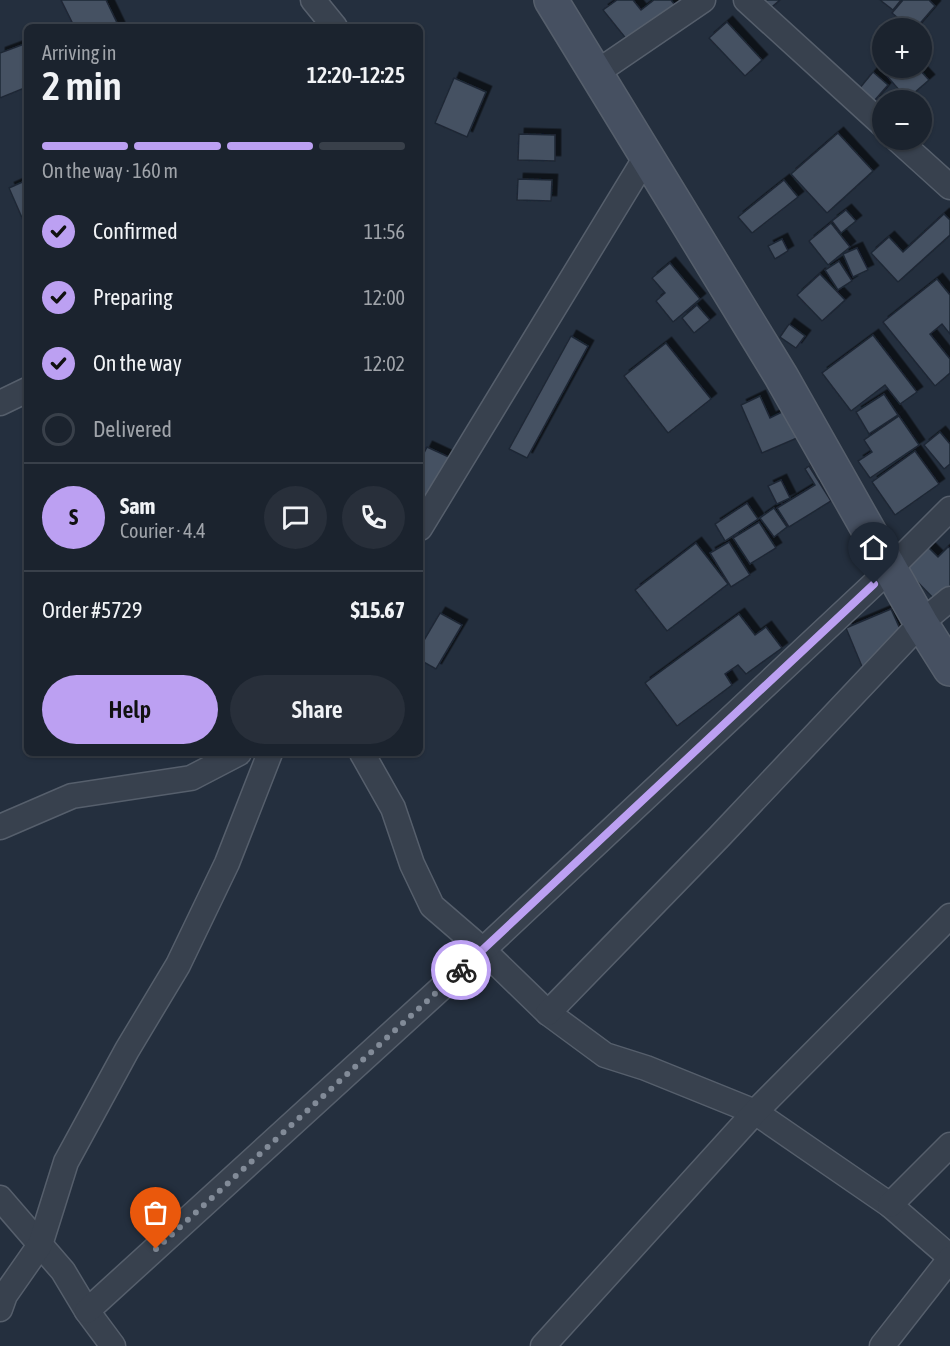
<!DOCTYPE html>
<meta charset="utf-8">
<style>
:root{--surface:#1b232e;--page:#282f3a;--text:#f1f3f6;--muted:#a0a4aa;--line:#39404a;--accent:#bca0f2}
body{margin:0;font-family:"Asap Condensed",sans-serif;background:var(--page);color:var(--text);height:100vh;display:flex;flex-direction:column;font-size:22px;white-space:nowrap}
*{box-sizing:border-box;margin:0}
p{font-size:20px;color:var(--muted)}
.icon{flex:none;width:33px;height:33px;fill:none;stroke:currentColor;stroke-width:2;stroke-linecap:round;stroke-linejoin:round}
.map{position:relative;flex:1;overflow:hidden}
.drawer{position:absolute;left:24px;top:24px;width:399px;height:732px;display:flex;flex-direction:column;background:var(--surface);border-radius:9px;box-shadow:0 2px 4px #0004,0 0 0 2px var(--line)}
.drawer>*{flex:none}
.tools{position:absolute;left:872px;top:18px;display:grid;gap:12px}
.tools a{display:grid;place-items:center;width:60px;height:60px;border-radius:50%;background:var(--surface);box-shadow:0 2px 4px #0004,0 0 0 2px var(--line);font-size:30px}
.pin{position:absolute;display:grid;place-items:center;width:51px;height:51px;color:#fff;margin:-62px -26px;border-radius:50% 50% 50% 0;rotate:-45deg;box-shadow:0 0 6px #0007}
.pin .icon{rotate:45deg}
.courier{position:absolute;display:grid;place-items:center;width:60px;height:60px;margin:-30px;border:4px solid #bca0f2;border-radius:50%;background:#fff;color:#222;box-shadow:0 2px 8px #0007}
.headline em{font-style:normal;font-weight:600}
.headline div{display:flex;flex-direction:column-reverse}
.headline{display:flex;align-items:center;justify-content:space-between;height:102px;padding:0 18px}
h1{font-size:39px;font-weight:600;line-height:45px}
.bar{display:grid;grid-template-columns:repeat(4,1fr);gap:9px 6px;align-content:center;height:72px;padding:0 18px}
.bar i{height:8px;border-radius:4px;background:var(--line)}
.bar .selected{background:var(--accent)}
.bar p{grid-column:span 4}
.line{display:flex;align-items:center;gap:15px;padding:0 18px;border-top:2px solid var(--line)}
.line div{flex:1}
.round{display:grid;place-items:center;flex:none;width:63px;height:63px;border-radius:32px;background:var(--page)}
ol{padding:0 18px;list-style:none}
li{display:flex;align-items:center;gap:18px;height:66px}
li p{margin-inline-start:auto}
li .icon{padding:6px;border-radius:50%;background:var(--accent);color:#111;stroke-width:4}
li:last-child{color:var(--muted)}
li i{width:33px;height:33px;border:3px solid var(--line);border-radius:50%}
.primary-button{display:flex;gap:12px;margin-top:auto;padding:12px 18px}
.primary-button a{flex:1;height:69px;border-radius:36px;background:var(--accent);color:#111;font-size:24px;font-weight:600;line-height:69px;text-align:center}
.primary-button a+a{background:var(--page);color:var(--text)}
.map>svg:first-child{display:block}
</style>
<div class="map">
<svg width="950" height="1346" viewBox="0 0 950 1346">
<defs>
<filter id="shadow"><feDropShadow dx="5.5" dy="-5.5" stdDeviation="0" flood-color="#0009"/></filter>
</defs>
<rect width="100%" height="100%" fill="#242f3e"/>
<g fill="#455162" stroke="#1f2835" stroke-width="1.5" filter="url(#shadow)">
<path d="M61,0H106L119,27H66L73,24Z"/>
<path d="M617,0H633L641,10L654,0H671L678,9L632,46L603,10Z"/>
<path d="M756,0H780L767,11Z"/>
<path d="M880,0H901L893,10Z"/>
<path d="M903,0H929L935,6L916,28H910L892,13Z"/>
<path d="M727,22L762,60L745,76L709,38Z"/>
<path d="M27,43V87L0,98V53Z"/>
<path d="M882,66L918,68L929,80L907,99L880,68Z"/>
<path d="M873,72L888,85L874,101L859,89Z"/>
<path d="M454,78L486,92L467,137L435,123Z"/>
<path d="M838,133L873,171L827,213L791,174Z"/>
<path d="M519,134L555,135V161L518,160Z"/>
<path d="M518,179L552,180L551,201L517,200Z"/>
<path d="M27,180V229L9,188Z"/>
<path d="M784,180L798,197L752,233L738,217Z"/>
<path d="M846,210L856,221L841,233L832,221Z"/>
<path d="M944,214L950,220V235L898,282L871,253L889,237L903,252Z"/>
<path d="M831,223L850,247L828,265L809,241Z"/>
<path d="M782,239L788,251L775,259L768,246Z"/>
<path d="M857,248L868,270L853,277L843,254Z"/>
<path d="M839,261L852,281L838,290L825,270Z"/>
<path d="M670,263L700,299L673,322L656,301L665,293L652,278Z"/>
<path d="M820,274L845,300L822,321L797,295Z"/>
<path d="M937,279L950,295V334L942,324L930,334L950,359V373L935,386L883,322Z"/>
<path d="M697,305L710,320L694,333L682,318Z"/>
<path d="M789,324L805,336L796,348L780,337Z"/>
<path d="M873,335L917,392L900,404L885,385L851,411L822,373Z"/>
<path d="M571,336L588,346L527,458L509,449Z"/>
<path d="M666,343L711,399L668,433L624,376Z"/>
<path d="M884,394L898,415L869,434L856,412Z"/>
<path d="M760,396L770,418L784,411L797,438L762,453L741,405Z"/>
<path d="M899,416L919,445L870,478L858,461L872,452L864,440Z"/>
<path d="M940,432L950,444V464L944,469L924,445Z"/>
<path d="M427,447L451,458L420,514V461Z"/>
<path d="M915,451L939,484L895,515L872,482Z"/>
<path d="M809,466L831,501L789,527L777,508L815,485L805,469Z"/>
<path d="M781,480L790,498L777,504L768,486Z"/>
<path d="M747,503L758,519L725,541L715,524Z"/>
<path d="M774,508L787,527L774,537L760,518Z"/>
<path d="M759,522L776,548L750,564L733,538Z"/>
<path d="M729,542L750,575L731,587L710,553Z"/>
<path d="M696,543L728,584L667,631L635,590Z"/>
<path d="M928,547L938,557L948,547L950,548V592L938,603L905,569Z"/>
<path d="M891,609L909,649L863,669L846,628Z"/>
<path d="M440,613L462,625L436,669L420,660V647Z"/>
<path d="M739,614L755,635L766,627L782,648L746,674L738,665L725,674L732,685L677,726L645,683Z"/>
</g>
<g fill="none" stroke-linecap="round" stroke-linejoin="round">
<defs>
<g id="street">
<path d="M313,0L335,27"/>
<path d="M746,0L882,124"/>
<path d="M596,73L703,0"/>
<path d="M898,140L950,187"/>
<path d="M0,403L27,390"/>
<path d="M420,528L646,157"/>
<path d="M362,753L393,808L412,864L432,906L483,950L548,1013L605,1055L646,1068L755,1112L890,1205L950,1257"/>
<path d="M0,827L72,796L191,778L239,753"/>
<path d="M548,1013L719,837L921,623L950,599"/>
<path d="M0,1198L63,1271L87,1311L113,1346"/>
<path d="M890,1205L950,1145"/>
<path d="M0,1309L5,1295L40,1245L66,1162L127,1050L178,965L227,863L270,753"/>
<path d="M87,1311L483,950L891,568L950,509"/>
<path d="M543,1346L755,1112L950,916"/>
<path d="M882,1346L950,1259"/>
</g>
<path id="secondary" d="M551,0L781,376L921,623L950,669"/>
</defs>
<use href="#street" stroke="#565f6c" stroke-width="27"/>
<use href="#secondary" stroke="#565f6c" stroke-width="36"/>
<use href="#street" stroke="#38414e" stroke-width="24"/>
<use href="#secondary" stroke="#465061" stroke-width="33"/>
</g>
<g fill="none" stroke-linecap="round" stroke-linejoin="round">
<path stroke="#828b98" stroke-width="6" stroke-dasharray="0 10.8" d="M156,1249L461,970"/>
<path stroke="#bca0f2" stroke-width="8" d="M461,970L874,584"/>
</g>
</svg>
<div class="tools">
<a>+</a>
<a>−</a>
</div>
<div class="pin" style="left:156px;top:1249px;background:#ea580c"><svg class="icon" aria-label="bag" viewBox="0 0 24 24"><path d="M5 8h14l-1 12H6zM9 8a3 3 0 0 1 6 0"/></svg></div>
<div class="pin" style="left:874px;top:584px;background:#1f2937"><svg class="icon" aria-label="home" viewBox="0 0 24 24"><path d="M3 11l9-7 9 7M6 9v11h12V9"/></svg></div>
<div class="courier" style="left:461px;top:970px"><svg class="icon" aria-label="bike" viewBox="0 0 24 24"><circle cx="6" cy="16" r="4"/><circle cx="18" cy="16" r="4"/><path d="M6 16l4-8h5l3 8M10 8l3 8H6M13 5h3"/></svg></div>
<section class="drawer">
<div class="headline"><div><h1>2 min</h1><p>Arriving in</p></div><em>12:20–12:25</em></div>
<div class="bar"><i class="selected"></i><i class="selected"></i><i class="selected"></i><i></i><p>On the way · 160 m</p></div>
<ol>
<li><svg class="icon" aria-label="check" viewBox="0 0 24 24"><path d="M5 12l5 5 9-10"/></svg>Confirmed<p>11:56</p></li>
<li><svg class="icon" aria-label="check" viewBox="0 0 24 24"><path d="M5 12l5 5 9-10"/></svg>Preparing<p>12:00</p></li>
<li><svg class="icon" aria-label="check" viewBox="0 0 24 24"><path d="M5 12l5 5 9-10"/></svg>On the way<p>12:02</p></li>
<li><i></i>Delivered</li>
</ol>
<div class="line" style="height:108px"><b class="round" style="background:var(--accent);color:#111">S</b><div><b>Sam</b><p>Courier · 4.4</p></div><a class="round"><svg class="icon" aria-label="chat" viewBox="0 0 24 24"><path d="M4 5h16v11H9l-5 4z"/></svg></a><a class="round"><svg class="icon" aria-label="phone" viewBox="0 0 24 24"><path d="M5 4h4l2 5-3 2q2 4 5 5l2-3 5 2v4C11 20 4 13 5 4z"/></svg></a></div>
<div class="line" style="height:78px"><div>Order #5729</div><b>$15.67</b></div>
<div class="primary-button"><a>Help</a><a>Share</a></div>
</section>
</div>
